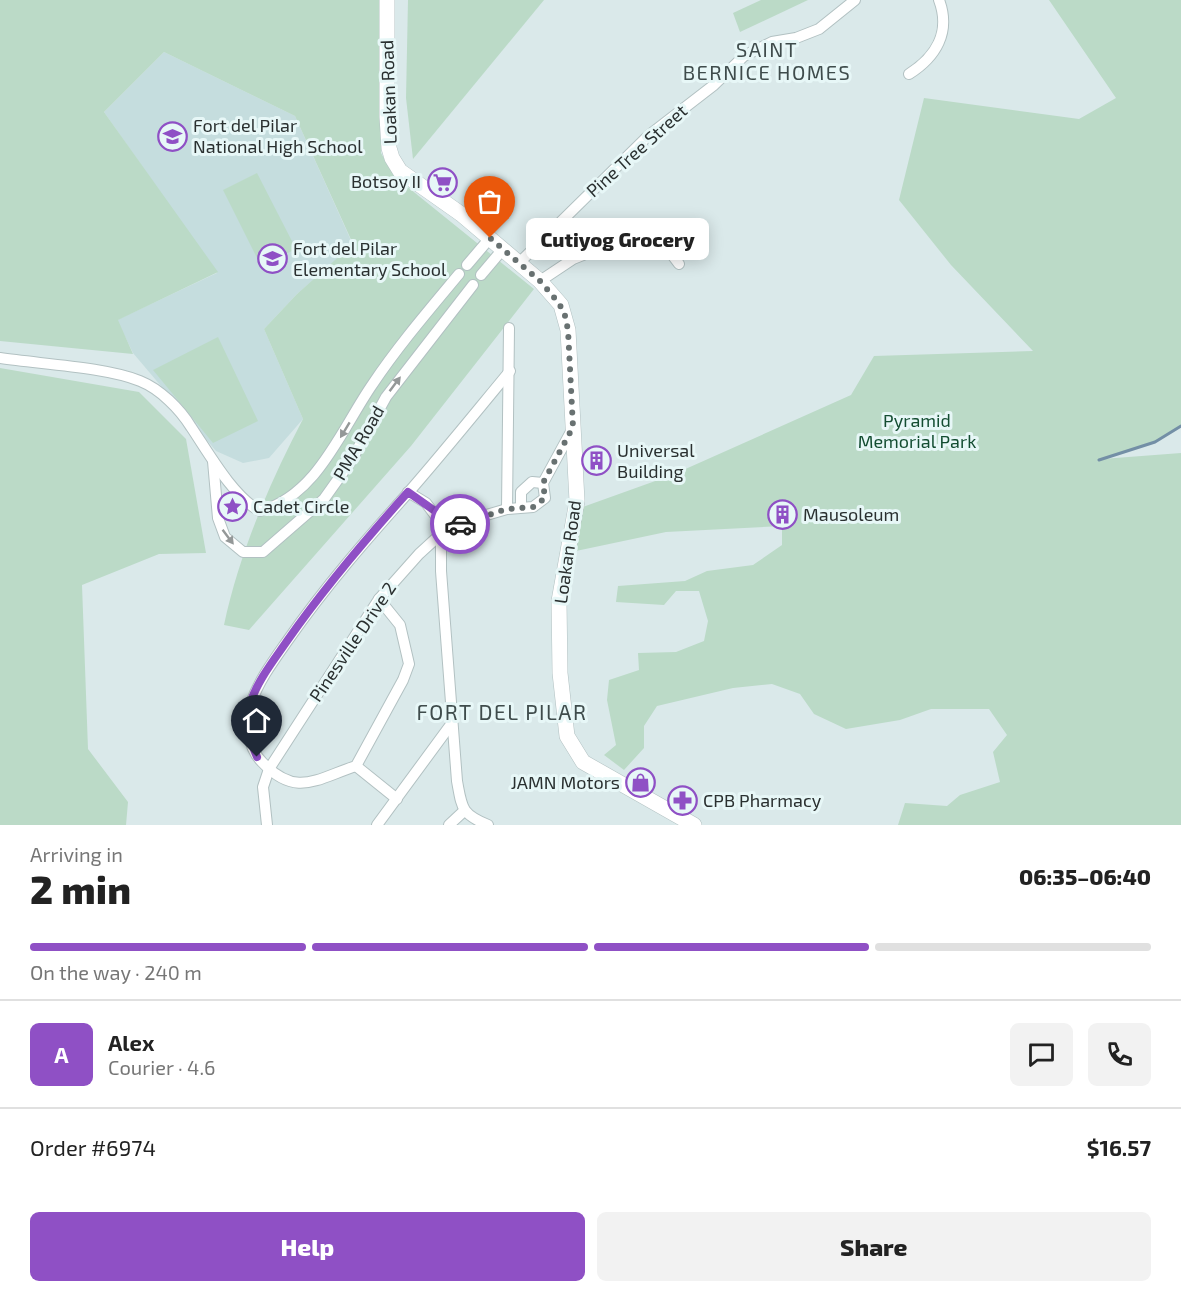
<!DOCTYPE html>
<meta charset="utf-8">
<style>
:root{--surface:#fff;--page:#f2f2f2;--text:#222;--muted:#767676;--line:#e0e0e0;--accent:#8f50c5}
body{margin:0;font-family:"Exo 2",sans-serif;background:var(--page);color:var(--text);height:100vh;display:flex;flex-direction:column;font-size:22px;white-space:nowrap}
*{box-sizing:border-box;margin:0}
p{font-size:20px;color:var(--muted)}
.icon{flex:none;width:33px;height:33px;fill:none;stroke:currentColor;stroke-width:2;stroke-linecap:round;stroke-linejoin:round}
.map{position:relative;height:825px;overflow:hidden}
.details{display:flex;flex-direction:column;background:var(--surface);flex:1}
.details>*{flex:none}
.pin{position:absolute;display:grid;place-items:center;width:51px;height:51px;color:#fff;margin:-62px -26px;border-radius:50% 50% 50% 0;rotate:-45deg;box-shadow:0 0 6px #0007}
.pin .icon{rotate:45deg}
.courier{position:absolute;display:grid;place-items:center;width:60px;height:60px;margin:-30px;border:4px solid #8f50c5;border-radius:50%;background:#fff;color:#222;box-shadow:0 2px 8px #0007}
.bubble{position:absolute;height:42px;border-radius:9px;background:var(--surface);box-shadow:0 3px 15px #0003;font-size:20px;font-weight:800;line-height:42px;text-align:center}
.summary em{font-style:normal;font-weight:800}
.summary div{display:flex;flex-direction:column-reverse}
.summary{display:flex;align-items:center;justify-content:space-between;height:102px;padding:0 30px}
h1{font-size:39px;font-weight:800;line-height:45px}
.bar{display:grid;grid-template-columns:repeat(4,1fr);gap:9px 6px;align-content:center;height:72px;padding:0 30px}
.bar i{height:8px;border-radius:4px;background:var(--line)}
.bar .active{background:var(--accent)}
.bar p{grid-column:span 4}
.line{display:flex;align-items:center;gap:15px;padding:0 30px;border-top:2px solid var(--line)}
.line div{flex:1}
.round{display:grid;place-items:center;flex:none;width:63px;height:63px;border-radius:9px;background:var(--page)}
.cta{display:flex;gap:12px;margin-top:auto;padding:12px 30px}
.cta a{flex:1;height:69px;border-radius:9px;background:var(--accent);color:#fff;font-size:24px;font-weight:800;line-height:69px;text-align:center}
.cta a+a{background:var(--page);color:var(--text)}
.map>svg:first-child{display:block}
</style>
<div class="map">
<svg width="1181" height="825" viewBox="0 0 1181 825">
<rect width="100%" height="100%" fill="#dae9ea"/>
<path fill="#c5ddde" d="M164,52L295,116L353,245L297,294L264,329L303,419L269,458L243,463L216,451L133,353L117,320L217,273L104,112Z"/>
<g fill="#bbdac7">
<path d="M0,0H379L381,153L394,176L534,289L411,446L249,630L224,625C239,554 269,484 303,419L264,329L297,294L353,244L295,116L164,52L104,112L218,272L118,320L133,354L0,341Z"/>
<path d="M408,0H544L413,159L406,98Z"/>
<path d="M761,0H808L740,32L733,13Z"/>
<path d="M1049,0H1181V426L1155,442L1102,459L1181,453V825H898L905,803L947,806L960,795L1000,782L993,752L1007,735L989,709H931L900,720L846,729L814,714L800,694L772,684L733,688L657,706L644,726V748L624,770L604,755L616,745L607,700L609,680L639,670L638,653L676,652L704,641L708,621L699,591H676L664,605L616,602L618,586L685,581L707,571L753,565L782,545V526L666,532L576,551L580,508L672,475L851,395L874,356L1033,351L951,265L899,200L924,98L1079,119L1116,98Z"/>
<path d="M257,173L296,249L261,266L223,190Z"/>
<path d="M218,337L258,421L213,443L153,370Z"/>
<path d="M0,368L139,392L186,439L206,553L159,554L82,585L88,749L128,802L126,825H0Z"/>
</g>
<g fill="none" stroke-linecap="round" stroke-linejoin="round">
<path stroke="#738fa6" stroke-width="3" d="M1099,460L1155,442L1181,426"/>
<defs>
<g id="street">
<path d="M909,74C936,57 951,32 939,0"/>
<path d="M519,263L648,136L714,85L744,56L772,42L796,38L819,29L855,0"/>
<path d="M467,265L490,238"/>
<path d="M481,275L503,249"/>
<path d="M540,281L573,259L603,247L625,254L658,242L664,244L679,264"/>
<path d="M0,358C39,364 106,367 140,381C160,389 180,409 191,427C208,452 233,497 260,511C317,496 341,430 372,385C398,346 429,310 459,274"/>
<path d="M213,461L218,518L225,537L243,552H263L324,499L351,461L386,397L473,285"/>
<path d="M408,492L426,503L441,523V571L457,781C462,808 461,814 488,825"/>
<path d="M521,506V492L532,482L543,483"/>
<path d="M507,509L509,328"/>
<path d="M379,599L400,625L409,664L403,680L356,766C316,779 296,798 262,762C248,748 244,721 251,703C259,680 274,660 288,640C325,587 365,541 408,493C443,453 476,412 510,371"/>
<path d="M356,766L397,799"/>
<path d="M267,825L263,787L269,769L379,599L419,554L443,532L466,521L507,509L533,507L545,498L543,483L573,428"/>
<path d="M377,825L452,723"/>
<path d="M449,825L464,811"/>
</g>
<path id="secondary" d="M387,0V117L389,148L392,158L400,171L461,214L540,281L561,305L568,330L577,501L559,601L560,673L567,736L583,762L694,825"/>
</defs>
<use href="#street" stroke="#b2c1c2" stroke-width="12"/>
<use href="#secondary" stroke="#b2c1c2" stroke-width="16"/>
<use href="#street" stroke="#fff" stroke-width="10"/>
<use href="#secondary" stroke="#fff" stroke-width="15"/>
</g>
<defs><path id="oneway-solid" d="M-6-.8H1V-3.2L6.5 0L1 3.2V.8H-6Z" transform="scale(1.5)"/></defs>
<g fill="#949898">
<use href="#oneway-solid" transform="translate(395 384) rotate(-53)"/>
<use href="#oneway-solid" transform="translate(345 430) rotate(121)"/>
<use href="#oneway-solid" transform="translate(228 537) rotate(53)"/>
</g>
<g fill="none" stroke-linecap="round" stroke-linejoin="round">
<path stroke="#687171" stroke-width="6" stroke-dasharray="0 10.8" d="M460,524L507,509L533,507L545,498L543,483L573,427L568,330L564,311L553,296L540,281L490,238"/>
<path stroke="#8f50c5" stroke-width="8" d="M257,757C250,740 244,723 250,704C257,681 274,660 287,641C324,588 365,540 408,492L435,511L443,532L460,524"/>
</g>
<defs>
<symbol id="school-ring" viewBox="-11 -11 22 22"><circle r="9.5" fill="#e7f7f7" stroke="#8f50c5" stroke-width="1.5"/><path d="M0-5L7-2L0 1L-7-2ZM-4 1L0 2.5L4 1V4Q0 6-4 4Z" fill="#8f50c5"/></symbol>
<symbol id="supermarket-ring" viewBox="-11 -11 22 22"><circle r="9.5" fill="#e7f7f7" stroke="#8f50c5" stroke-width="1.5"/><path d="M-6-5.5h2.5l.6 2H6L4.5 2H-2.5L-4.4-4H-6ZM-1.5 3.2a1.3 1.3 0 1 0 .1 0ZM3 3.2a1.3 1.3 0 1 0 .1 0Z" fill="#8f50c5"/></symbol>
<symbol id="building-ring" viewBox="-11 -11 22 22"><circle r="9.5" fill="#e7f7f7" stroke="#8f50c5" stroke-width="1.5"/><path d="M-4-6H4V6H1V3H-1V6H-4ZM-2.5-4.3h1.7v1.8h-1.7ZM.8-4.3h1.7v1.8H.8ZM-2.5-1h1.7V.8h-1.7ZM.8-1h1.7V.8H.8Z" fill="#8f50c5"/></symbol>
<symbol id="sight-ring" viewBox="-11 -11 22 22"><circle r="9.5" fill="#e7f7f7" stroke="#8f50c5" stroke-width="1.5"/><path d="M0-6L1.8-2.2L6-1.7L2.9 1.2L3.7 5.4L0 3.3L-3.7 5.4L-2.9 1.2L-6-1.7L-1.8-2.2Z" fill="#8f50c5"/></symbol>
<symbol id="shop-ring" viewBox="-11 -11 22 22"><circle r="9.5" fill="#e7f7f7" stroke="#8f50c5" stroke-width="1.5"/><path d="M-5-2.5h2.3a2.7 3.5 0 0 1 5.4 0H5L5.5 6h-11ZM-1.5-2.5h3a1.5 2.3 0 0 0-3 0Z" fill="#8f50c5"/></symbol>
<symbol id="pharmacy-ring" viewBox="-11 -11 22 22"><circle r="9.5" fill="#e7f7f7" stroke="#8f50c5" stroke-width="1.5"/><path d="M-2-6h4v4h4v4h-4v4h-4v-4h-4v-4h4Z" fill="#8f50c5"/></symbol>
</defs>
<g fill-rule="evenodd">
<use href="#school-ring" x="156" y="120" width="33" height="33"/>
<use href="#supermarket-ring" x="426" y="166" width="33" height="33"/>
<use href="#school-ring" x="256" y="242" width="33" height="33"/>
<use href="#building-ring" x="580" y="444" width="33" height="33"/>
<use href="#sight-ring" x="216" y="490" width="33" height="33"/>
<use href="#building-ring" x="766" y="498" width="33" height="33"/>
<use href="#shop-ring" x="624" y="766" width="33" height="33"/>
<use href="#pharmacy-ring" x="666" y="784" width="33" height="33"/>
</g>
<g text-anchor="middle" stroke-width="6" stroke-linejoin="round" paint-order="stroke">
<g font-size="18" fill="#2a3030" stroke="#e7f7f7">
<text transform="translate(389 92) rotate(-92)" y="6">Loakan Road</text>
<text transform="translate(637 151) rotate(-42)" y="6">Pine Tree Street</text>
<text transform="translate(359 443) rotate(-60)" y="6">PMA Road</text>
<text transform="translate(568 552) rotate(-82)" y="6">Loakan Road</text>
<text transform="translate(353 642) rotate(-56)" y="6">Pinesville Drive 2</text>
</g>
<g font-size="18" fill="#2a3030" stroke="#e7f7f7" text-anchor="start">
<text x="193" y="132">Fort del Pilar<tspan x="193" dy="21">National High School</tspan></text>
<text x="421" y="188" text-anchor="end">Botsoy II</text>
<text x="293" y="255">Fort del Pilar<tspan x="293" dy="21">Elementary School</tspan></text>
<text x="617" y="457">Universal<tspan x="617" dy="21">Building</tspan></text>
<text x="253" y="513">Cadet Circle</text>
<text x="803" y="521">Mausoleum</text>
<text x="620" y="789" text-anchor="end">JAMN Motors</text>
<text x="703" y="807">CPB Pharmacy</text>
</g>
<g font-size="18" fill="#134d31" stroke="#e7f7f7">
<text x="917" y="427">Pyramid<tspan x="917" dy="21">Memorial Park</tspan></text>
</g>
<g font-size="20" letter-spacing="1.5" fill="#3f4c4c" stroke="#e7f7f7">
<text x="767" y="57">SAINT<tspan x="767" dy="23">BERNICE HOMES</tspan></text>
</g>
<g font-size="21" letter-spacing="1.5" fill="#3f4c4c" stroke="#e7f7f7">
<text x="502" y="720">FORT DEL PILAR</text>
</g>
</g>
</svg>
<div class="pin" style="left:490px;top:238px;background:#ea580c"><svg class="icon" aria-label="bag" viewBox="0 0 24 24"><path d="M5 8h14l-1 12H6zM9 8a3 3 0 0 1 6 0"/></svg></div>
<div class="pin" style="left:257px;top:757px;background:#1f2937"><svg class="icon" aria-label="home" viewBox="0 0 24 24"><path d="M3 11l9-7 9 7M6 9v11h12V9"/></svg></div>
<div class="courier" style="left:460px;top:524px"><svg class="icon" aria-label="car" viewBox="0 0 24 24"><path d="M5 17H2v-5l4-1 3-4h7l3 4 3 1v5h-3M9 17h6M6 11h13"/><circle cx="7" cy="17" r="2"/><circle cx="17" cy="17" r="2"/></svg></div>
<div class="bubble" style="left:526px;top:218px;width:183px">Cutiyog Grocery</div>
</div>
<section class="details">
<div class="summary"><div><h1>2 min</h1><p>Arriving in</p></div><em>06:35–06:40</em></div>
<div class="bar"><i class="active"></i><i class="active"></i><i class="active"></i><i></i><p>On the way · 240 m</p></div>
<div class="line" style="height:108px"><b class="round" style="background:var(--accent);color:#fff">A</b><div><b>Alex</b><p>Courier · 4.6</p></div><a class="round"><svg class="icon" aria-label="chat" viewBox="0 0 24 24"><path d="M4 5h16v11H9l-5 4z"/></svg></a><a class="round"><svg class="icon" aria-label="phone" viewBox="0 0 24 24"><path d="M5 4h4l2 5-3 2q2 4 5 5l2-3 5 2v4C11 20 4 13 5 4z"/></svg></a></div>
<div class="line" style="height:78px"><div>Order #6974</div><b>$16.57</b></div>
<div class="cta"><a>Help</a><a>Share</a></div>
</section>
